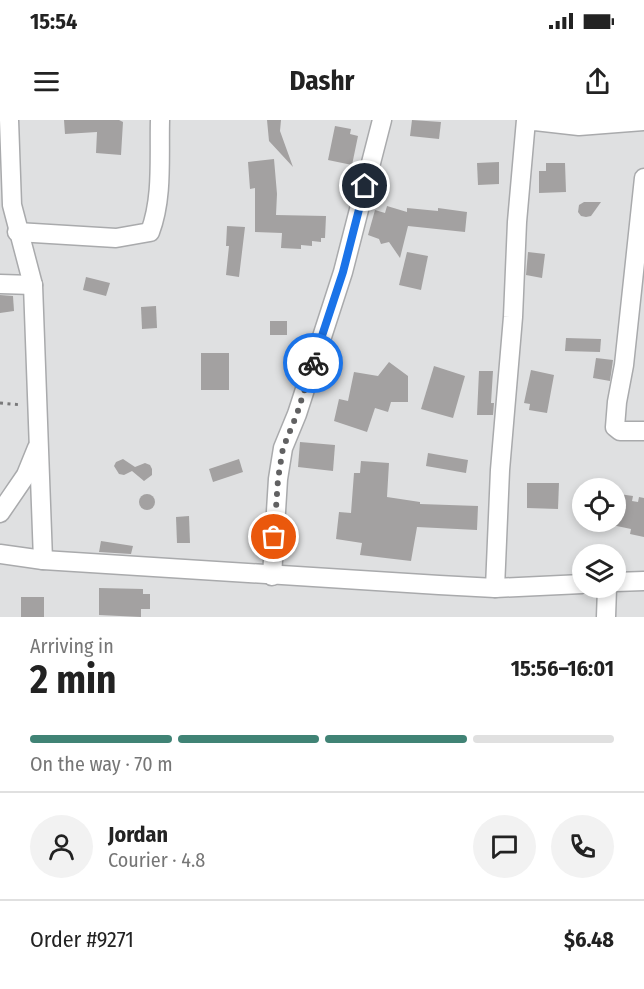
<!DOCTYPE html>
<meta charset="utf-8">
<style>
:root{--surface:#fff;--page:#f2f2f2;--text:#222;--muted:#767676;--line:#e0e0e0;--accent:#408375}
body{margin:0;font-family:"Fira Sans Condensed",sans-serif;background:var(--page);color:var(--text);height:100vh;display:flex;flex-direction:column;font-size:22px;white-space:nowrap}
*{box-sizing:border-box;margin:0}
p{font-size:20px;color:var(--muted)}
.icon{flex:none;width:33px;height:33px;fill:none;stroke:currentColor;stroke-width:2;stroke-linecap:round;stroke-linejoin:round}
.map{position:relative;height:497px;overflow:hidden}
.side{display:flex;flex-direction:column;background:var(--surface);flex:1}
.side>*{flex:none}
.controls{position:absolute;left:572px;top:358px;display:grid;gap:12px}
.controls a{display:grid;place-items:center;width:54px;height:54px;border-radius:50%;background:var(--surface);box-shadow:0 3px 9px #0003;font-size:30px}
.pin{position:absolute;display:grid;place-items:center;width:51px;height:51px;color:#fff;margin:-26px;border:3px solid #fff;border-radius:50%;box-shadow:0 2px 6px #0007}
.courier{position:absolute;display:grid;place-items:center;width:60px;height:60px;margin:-30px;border:4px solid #1a73e8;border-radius:50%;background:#fff;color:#222;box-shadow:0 2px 8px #0007}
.summary em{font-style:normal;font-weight:700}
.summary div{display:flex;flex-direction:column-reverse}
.summary{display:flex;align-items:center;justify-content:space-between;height:102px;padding:0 30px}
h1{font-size:39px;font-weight:700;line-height:45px}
.bar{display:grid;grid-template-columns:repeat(4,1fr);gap:9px 6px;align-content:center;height:72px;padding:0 30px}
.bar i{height:8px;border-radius:4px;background:var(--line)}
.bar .on{background:var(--accent)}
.bar p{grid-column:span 4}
.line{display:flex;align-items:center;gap:15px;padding:0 30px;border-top:2px solid var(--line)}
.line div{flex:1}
.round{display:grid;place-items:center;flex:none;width:63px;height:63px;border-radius:32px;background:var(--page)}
.status{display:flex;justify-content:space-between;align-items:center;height:42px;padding:0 30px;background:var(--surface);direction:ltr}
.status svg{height:16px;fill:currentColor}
header{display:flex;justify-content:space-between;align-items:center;height:78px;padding:0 30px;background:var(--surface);font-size:27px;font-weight:700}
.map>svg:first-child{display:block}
</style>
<div class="status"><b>15:54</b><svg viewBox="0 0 49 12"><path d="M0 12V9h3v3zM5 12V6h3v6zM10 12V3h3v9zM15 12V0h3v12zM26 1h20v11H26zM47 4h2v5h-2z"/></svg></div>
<header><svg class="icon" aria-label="menu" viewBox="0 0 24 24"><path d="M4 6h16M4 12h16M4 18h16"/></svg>Dashr<svg class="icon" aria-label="share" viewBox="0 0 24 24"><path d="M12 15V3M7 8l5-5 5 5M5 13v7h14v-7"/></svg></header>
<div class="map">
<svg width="644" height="497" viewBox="0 0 644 497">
<rect width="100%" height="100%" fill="#dfe0e1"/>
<g fill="#a3a1a1">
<path d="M64,0H119L123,2L121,35L96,33L97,12L65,14Z"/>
<path d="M267,0H281L280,11L293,47L269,21Z"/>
<path d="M412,0L441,2L439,19L410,16Z"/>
<path d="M335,6L351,9L350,14L358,16L352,45L328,40Z"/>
<path d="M274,39L277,74L276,95L326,96L325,118H321V122L312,121V126L301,125V129L281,128L282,113L255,112V68L250,69L248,42Z"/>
<path d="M499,42V64L478,65L477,43Z"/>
<path d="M546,43H565L566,72L539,73V51H546Z"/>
<path d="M584,82H601L591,96L586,97L581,96L578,92L579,85Z"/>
<path d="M387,86L407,92V88L438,91V88L467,92L465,112L408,106L400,138L389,122L381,124L379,119L368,115L375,90L385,93Z"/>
<path d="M227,106L245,107L239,157L226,155L229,126H226Z"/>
<path d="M407,132L428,136L421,170L399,165Z"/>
<path d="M528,132L545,134L542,158L526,155Z"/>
<path d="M86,157L110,163L106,176L83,170Z"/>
<path d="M0,175L13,176L14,191L0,193Z"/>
<path d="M156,186L157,208L142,209L141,187Z"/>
<rect x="270" y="201" width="17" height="14"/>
<path d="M566,218L601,219L600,232L565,231Z"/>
<rect x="201" y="233" width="28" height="37"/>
<path d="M596,238L613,240L610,261L593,258Z"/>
<path d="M389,242L408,256V282H391L388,292L375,288L367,312L334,301L339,279L348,281L354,252L378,256Z"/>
<path d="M434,246L465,256L453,298L421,289Z"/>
<path d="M531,250L554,255L547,293L529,290L530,284L524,283Z"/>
<path d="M479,251H493L491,283H494L493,295H477Z"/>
<path d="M300,322L335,325L333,351L298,347Z"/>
<path d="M428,333L468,340L466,353L426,346Z"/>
<path d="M123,339L135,347L145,343L150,345L152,349V355L144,361L132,351L124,355L119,354L114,346L116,342Z"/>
<path d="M239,339L243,352L213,362L209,349Z"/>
<path d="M361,341L389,343L387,377L420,382V384L478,386L477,410L417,407L411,441L360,435L362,423L336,419L339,392L351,393L354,353H360Z"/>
<path d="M527,363H559L558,389L527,388Z"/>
<path d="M619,374L633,376L632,381L638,382L639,377L644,378V417L630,414L631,409L612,405L613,402H615Z"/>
<circle cx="147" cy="382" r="8"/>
<path d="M189,396L190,423H177L176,397Z"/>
<path d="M101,421L133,426L131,434L99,432Z"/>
<path d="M99,468L143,469V474H150V489H141V497L99,495Z"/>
<rect x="21" y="477" width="23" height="20"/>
</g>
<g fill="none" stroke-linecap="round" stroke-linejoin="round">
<defs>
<g id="minor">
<path d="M9,0L12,85L33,165L43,440"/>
<path d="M644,58L624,245L617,282L615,307L620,311H644"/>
<path d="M17,112L116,118L150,112C163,78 159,37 160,0"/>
<path d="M0,164L33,165"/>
<path d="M0,393L26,355L37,328"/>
<path d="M0,434L43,440L439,465L495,468L582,464"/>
<path d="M272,456L278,359L283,328L297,294L343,152L382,0"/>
<path d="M615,462L644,461"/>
<path d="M495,468L500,350L513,197L517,102L526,0L579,6L644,1"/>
<path d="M606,497L607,468"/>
</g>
</defs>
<use href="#minor" stroke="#a9aaac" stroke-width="21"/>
<path stroke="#79797a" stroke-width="3" stroke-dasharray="3 4.5" stroke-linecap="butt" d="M0,283L22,285"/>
<use href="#minor" stroke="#fff" stroke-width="18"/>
</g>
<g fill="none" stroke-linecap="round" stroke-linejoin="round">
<path stroke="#616162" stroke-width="6" stroke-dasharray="0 10.8" d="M274,417L278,359L283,328L297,294L313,243"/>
<path stroke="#1a73e8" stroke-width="8" d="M313,243L343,152L365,66"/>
</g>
</svg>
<div class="controls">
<a><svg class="icon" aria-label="locate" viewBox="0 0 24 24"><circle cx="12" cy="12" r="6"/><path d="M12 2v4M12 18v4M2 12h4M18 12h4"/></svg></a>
<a><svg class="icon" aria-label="layers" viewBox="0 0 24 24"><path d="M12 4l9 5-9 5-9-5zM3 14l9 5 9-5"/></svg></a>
</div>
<div class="pin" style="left:274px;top:417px;background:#ea580c"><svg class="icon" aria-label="bag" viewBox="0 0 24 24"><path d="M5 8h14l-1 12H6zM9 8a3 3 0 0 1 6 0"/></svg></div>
<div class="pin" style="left:365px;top:66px;background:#1f2937"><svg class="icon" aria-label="home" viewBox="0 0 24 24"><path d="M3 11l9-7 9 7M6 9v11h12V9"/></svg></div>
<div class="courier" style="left:313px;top:243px"><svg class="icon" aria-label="bike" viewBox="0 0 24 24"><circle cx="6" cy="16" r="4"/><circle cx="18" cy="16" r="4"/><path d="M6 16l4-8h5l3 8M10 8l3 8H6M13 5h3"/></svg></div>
</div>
<section class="side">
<div class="summary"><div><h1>2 min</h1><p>Arriving in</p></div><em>15:56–16:01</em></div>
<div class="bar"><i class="on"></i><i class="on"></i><i class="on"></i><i></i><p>On the way · 70 m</p></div>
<div class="line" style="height:108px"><a class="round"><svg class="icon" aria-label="person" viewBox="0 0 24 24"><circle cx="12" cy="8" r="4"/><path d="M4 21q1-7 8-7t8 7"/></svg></a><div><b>Jordan</b><p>Courier · 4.8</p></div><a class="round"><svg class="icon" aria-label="chat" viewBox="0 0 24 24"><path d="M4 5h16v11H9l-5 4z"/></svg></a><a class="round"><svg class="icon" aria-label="phone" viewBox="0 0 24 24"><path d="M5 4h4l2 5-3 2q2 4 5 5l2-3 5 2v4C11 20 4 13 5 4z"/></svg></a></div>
<div class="line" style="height:78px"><div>Order #9271</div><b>$6.48</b></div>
</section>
